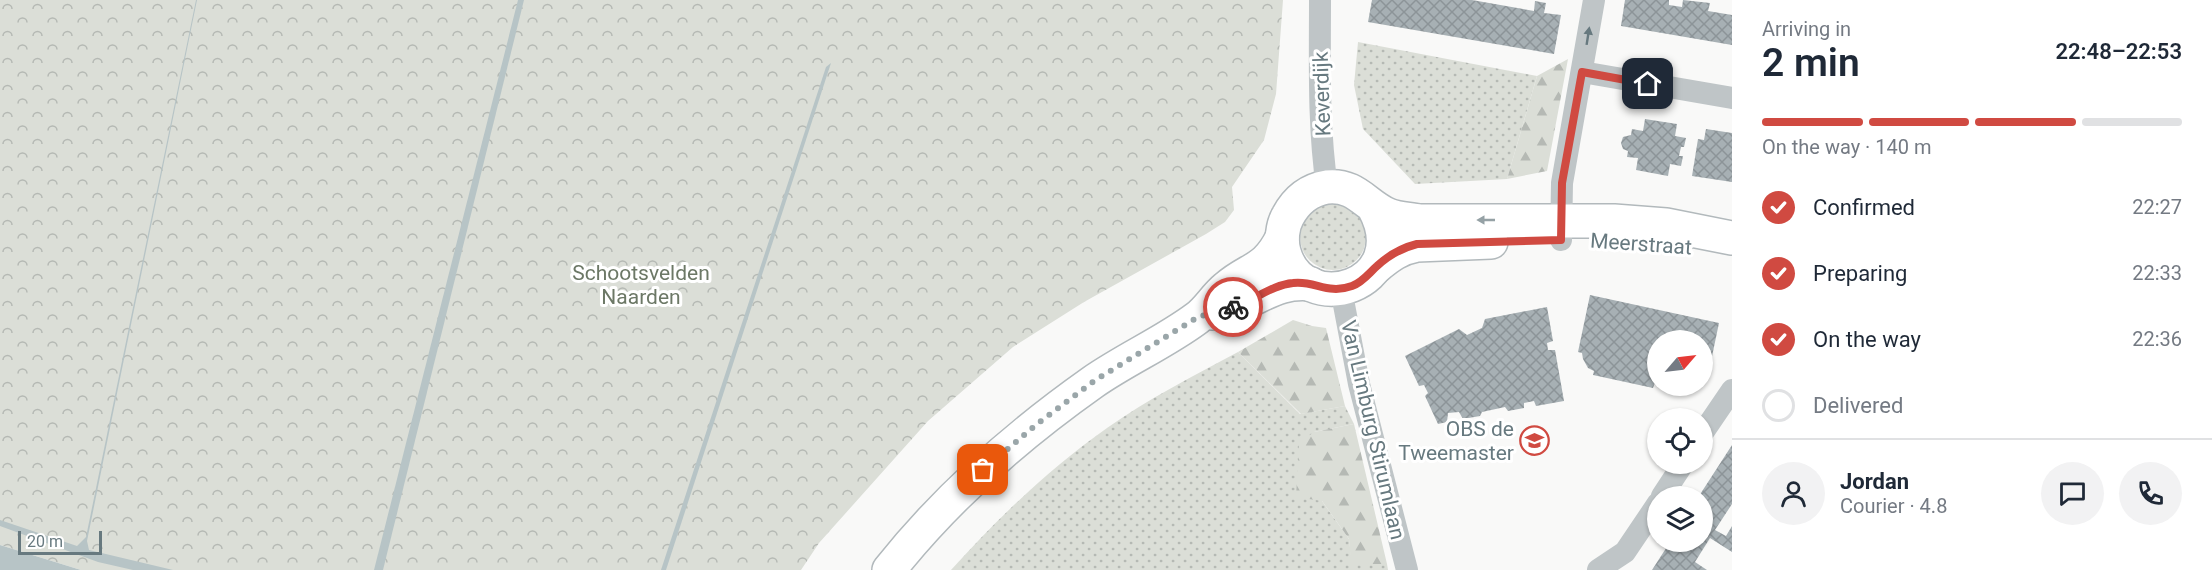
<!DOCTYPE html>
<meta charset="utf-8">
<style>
:root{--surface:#fff;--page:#f2f2f3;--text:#1f2937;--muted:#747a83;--line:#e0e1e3;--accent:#d04a41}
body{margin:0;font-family:Roboto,sans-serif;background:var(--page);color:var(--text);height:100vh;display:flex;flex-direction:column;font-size:22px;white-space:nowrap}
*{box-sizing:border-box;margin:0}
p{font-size:20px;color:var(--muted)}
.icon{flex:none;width:33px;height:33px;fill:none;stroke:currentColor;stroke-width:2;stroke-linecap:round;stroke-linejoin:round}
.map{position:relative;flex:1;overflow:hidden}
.panel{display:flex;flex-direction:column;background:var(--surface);width:480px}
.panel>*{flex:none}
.needle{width:39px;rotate:62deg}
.tools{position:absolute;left:1647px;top:330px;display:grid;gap:12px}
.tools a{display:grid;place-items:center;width:66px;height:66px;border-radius:50%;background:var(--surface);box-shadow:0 2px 4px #0004;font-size:30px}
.scale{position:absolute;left:18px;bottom:15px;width:84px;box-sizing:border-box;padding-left:6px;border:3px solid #67797f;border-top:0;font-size:16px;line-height:21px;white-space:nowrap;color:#67797f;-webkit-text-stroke:4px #fff;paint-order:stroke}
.pin{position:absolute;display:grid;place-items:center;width:51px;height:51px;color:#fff;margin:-26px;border-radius:12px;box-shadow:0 3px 9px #0006}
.courier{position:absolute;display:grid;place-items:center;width:60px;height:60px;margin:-30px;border:4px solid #d04a41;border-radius:50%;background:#fff;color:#222;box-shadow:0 2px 8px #0007}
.head em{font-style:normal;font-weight:600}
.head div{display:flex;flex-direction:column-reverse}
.head{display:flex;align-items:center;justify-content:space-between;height:102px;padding:0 30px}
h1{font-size:39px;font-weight:600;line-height:45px}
.bar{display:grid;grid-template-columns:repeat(4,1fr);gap:9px 6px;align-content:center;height:72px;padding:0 30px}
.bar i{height:8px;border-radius:4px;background:var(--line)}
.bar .selected{background:var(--accent)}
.bar p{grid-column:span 4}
.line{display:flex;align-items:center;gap:15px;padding:0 30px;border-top:2px solid var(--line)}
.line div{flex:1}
.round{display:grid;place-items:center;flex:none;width:63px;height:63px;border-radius:32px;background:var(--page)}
ol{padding:0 30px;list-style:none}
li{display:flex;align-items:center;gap:18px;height:66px}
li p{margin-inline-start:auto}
li .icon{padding:6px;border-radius:50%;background:var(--accent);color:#fff;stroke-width:4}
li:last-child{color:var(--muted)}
li i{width:33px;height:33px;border:3px solid var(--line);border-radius:50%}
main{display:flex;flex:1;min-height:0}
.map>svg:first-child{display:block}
</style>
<main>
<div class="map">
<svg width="1732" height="570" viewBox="0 0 1732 570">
<defs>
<pattern id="grass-dots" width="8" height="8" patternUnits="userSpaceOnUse" patternTransform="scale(1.5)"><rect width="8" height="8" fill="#dbded7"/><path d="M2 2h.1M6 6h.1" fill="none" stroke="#b5b9b4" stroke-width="1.8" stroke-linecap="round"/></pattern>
<pattern id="forest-firs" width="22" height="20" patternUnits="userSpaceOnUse" patternTransform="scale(1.5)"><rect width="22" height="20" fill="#dbded7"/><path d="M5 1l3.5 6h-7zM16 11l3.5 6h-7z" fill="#b5b9b4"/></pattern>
<pattern id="park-crowns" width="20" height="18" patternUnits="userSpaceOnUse" patternTransform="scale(1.5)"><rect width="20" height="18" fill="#dbded7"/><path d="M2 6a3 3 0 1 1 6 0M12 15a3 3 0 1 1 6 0" fill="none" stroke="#b5b9b4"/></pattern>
<pattern id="building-cross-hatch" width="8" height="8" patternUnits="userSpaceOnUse" patternTransform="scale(1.5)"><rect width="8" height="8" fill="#a7b0b4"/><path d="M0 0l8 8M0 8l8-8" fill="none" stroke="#8c9498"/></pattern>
</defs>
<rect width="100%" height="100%" fill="#f9f9f8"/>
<g fill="url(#grass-dots)">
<path d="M1358,42L1537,76L1507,179L1415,184L1363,129L1354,85Z"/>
<circle cx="1333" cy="237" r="33"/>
<path d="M1238,352L1300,414L1345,406L1354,424L1314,432L1322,501L1349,539L1352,564H1387L1388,570H951C998,518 1049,469 1107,428C1148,399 1193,376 1238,352Z"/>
</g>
<g fill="url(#forest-firs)">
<path d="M1568,59L1547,171L1507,179L1537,76Z"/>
<path d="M1293,320L1312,326L1326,328L1345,406L1301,414L1238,352Z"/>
<path d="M1354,424L1387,564H1351L1349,539L1322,501L1296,497L1299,443L1314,432Z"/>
</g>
<path fill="url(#park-crowns)" d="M0,0H1283L1276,94L1264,140L1232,187L1234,210L1225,222L1206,234L1084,302L1013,347L928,421L819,543L801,570H81L0,545Z"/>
<g fill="#b7c4c6">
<path d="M196,0H197L87,541L89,550L173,570H133L98,562L0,526V520L77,546L86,537Z"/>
<path d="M518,0H524L383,570H374Z"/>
<path d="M831,63L666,570H661L826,67Z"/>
<path d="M0,545L81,570H0Z"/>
</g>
<g fill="url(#building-cross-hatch)">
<path d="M1372,0H1472L1534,11L1535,1L1546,3L1544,13L1561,15L1554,54L1368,22Z"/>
<path d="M1625,0H1669V5L1682,7L1683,0L1710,3L1708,11L1732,15V45L1621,26Z"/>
<path d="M1645,119L1677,124L1675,136L1686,138L1684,147H1681L1679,156H1683L1681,166L1670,164L1668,176L1636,170L1638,158L1627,157L1628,151L1623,149L1621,143L1623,137L1631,135L1632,129L1643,131Z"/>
<path d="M1706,129L1732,133V182L1692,176L1698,139L1704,140Z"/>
<path d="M1590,295L1719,323L1710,366L1705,365L1702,370V340H1658V374L1653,388L1593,375L1594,371L1588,368L1583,359L1582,353L1578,352Z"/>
<path d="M1547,307L1553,341L1547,343L1548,350H1555L1564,401L1536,406L1534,401L1524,403V408L1508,411L1505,407L1482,412L1480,416L1463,419L1459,412L1448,413L1447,422L1438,424L1425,396L1428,393L1424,385L1419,386L1405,356L1459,329L1467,335L1482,328L1485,319Z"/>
<path d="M1732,445V504L1715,530L1726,536L1732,526V552L1710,538L1695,562L1707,570H1652L1670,542H1702V496H1699Z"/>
</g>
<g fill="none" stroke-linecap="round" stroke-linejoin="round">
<defs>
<g id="secondary">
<path d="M1374,208C1416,286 1303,321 1284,252C1281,241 1282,226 1288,216C1296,201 1309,190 1327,187C1356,184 1365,205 1388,215C1397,219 1409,219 1419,221H1614L1666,225L1732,238"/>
<path d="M1376,267C1389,256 1400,248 1417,245L1491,242"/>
<path d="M1212,313C1221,310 1230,308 1239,305C1266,294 1280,281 1311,284"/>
<path d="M889,570C946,498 1018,435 1093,382C1126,359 1165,342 1197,318C1208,310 1215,297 1226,288C1250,267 1265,272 1282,238"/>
</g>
</defs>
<use href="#secondary" stroke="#b2b9bc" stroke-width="36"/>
<g stroke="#bfc5c7" stroke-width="22">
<path d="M1320,0C1320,62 1318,126 1327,187"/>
<path d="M1582,72L1732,98"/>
<path d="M1561,240L1562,183L1594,0"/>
<path d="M1341,289L1359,384L1407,570"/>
<path d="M1702,434L1732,390"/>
<path d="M1662,496L1683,464"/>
<path d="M1598,570L1625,552L1658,503"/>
</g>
<use href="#secondary" stroke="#fff" stroke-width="33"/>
</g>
<defs><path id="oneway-solid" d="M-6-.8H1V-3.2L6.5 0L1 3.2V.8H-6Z" transform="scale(1.5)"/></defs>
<use fill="#67797f" href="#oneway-solid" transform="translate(1588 36) rotate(-81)"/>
<use fill="#95a1a5" href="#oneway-solid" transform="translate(1486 220) rotate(180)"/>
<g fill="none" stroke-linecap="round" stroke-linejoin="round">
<path stroke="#9aa6a9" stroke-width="6" stroke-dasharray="0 10.8" d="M983,470L1037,424L1094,381L1198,317L1233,307"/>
<path stroke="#d04a41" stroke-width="8" d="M1233,307C1254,301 1271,285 1293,283C1315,280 1327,295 1352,286C1363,282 1369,273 1377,266C1389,255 1401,248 1417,244L1561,240L1562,183L1582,72L1648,84"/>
</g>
<defs>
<symbol id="school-ring" viewBox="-11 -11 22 22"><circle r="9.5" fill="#fff" stroke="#d04a41" stroke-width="1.5"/><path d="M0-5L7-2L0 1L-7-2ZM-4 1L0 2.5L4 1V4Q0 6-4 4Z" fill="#d04a41"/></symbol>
</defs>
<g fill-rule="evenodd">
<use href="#school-ring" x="1518" y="424" width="33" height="33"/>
</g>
<g text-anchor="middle" stroke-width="6" stroke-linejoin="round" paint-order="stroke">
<g font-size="21" fill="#67797f" stroke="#fff">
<text transform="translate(1322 94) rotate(-92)" y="7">Keverdijk</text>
<text transform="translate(1641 244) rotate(4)" y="7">Meerstraat</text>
<text transform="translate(1373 430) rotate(77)" y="7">Van Limburg Stirumlaan</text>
</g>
<g font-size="21" fill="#6c7866" stroke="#fff">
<text x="641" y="280">Schootsvelden<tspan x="641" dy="24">Naarden</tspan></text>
</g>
<g font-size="21" fill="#67797f" stroke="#fff" text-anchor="end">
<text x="1514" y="436">OBS de<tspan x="1514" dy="24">Tweemaster</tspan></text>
</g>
</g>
</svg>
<div class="tools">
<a><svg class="needle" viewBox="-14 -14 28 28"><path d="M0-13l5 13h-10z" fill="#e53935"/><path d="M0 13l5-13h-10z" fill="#747a83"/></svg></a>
<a><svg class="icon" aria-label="locate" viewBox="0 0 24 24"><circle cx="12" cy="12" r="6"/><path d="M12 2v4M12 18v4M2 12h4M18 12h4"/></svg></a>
<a><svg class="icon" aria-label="layers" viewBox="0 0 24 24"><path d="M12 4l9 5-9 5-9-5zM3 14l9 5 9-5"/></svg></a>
</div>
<div class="scale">20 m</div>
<div class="pin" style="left:983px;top:470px;background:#ea580c"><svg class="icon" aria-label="bag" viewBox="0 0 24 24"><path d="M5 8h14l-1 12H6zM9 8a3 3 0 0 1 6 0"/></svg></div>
<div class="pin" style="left:1648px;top:84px;background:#1f2937"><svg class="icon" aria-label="home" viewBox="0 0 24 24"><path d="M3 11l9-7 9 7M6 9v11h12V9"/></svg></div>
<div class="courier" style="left:1233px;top:307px"><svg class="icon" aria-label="bike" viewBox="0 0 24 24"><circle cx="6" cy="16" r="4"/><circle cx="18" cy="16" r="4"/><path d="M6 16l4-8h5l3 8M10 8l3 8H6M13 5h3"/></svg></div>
</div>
<section class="panel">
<div class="head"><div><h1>2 min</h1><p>Arriving in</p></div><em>22:48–22:53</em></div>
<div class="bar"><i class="selected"></i><i class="selected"></i><i class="selected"></i><i></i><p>On the way · 140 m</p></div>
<ol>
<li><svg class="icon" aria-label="check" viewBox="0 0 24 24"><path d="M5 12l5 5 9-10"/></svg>Confirmed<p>22:27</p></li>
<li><svg class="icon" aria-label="check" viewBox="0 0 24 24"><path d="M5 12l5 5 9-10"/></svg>Preparing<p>22:33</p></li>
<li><svg class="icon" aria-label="check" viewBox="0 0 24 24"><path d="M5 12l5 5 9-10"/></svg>On the way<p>22:36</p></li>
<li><i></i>Delivered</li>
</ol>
<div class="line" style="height:108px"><a class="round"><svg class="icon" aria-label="person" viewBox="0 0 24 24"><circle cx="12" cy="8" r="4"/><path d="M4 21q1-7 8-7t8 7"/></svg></a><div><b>Jordan</b><p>Courier · 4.8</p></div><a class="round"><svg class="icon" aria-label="chat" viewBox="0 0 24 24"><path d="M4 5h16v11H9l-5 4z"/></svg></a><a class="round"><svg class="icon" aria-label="phone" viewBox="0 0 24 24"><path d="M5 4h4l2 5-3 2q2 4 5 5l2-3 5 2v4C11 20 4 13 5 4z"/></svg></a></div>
</section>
</main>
